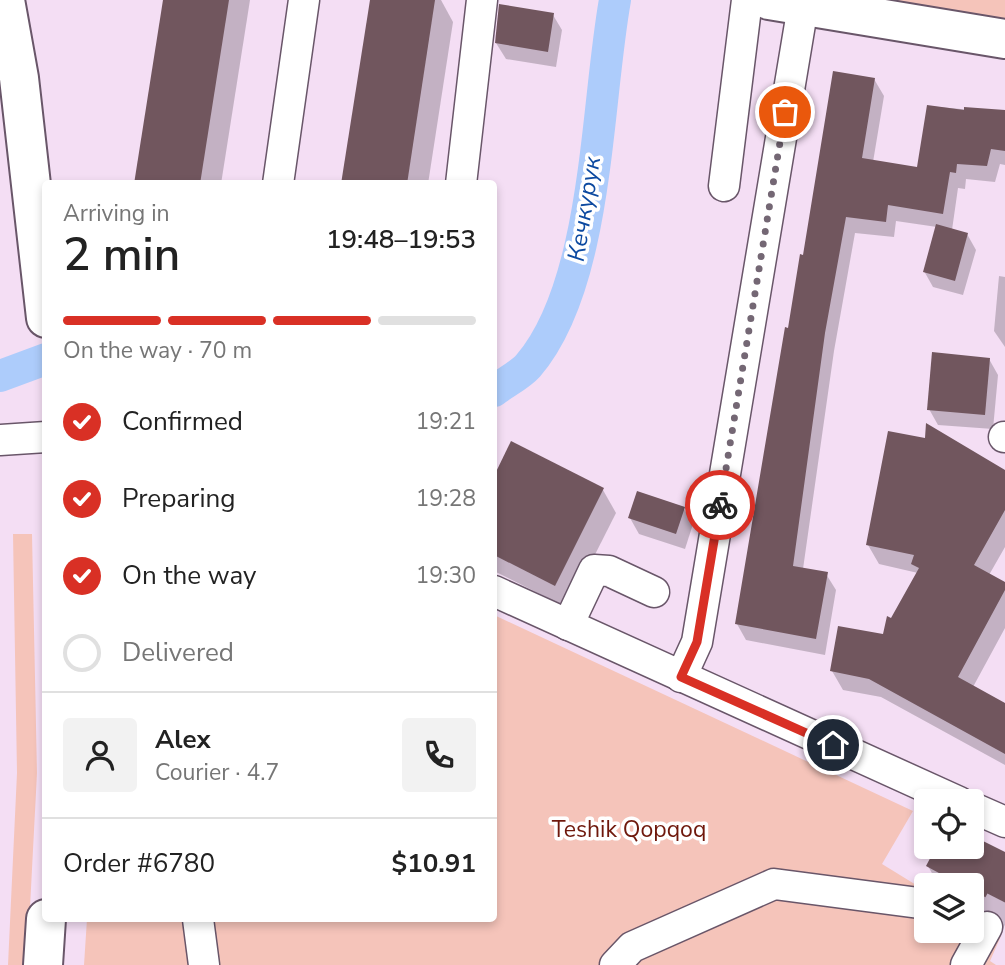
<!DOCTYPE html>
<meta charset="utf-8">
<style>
:root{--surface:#fff;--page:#f2f2f2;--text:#222;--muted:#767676;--line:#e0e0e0;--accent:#d93025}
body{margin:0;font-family:"Nunito Sans",sans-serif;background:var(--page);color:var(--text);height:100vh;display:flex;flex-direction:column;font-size:26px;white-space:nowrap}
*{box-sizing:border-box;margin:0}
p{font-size:23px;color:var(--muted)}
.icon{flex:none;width:38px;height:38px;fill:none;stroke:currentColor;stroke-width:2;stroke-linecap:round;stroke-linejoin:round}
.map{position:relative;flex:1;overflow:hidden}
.side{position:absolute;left:42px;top:180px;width:455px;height:742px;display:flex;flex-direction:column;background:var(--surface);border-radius:7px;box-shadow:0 4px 10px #0003}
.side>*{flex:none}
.controls{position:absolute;left:914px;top:789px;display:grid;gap:14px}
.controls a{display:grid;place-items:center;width:70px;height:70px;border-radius:7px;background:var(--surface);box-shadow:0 4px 10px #0003;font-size:35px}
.pin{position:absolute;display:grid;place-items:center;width:60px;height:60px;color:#fff;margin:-30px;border:4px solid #fff;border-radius:50%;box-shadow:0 2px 7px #0007}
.courier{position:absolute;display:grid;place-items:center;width:70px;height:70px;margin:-35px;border:5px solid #d93025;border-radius:50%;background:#fff;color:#222;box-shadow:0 2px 9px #0007}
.overview em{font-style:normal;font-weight:600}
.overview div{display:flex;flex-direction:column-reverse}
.overview{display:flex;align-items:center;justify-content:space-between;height:119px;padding:0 21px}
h1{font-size:46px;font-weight:600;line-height:52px}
.bar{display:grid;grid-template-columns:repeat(4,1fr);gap:10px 7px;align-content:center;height:84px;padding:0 21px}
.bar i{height:9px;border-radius:5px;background:var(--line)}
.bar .on{background:var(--accent)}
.bar p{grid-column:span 4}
.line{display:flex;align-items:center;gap:18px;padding:0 21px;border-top:2px solid var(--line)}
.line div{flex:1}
.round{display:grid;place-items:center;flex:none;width:74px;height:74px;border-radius:7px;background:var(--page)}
ol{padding:0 21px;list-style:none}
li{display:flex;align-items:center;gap:21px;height:77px}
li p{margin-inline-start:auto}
li .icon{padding:7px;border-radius:50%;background:var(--accent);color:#fff;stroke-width:4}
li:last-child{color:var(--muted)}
li i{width:38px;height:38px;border:4px solid var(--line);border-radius:50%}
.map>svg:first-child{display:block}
</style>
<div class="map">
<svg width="1005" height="965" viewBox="0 0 1005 965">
<rect width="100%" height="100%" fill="#f4def4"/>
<g fill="#f5c4ba">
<path d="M860,0H1005V24Z"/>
<path d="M13,534H32L37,773L27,965H8L17,773Z"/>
<path d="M494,615L913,811L882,864L926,891V931H971V918L1001,936L990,961L996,965H84L87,919H494Z"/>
</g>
<g fill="#0003">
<path d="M165,0H250L221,184H136Z"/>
<path d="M372,0H441L453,22L428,184H343Z"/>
<path d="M553,15L562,30L556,67L506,59L496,43Z"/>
<path d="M874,79L884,96L873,162L919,169L928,106L1005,113V165L1000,164L995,182L966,179L965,189L958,188L952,230L967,234L976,250L963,295L933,287L924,271L937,227L896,221L894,237L855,233L834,351L803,569L826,574L836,590L825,655L746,640L737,624L804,257Z"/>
<path d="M999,276L1005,277V347L994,331Z"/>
<path d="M989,359L998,375L993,429L938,425L929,409Z"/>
<path d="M512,444L603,490L616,513L568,608L494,571V480Z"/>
<path d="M1005,472V547L989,575L1005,584V628L973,687L1005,705V765L881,697L843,690L832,671L884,636L918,573L879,564L868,545Z"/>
<path d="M684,509L693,524L685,549L639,534L630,518Z"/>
<path d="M938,847L1005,854V921L971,904V886H939L928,866Z"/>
</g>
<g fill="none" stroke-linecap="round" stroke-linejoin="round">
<g stroke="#adccfb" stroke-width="32">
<path d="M0,376L46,359"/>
<path d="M494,391C504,383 519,376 528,366C598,285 596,105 615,0"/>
</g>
</g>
<g fill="#71565e">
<path d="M163,0H229L200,184H134Z"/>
<path d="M370,0H435L407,184H341Z"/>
<path d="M499,4L554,13L548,52L495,43Z"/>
<path d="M833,71L875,78L862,158L917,167L927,105L964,110V107L1005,110V151L991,149L987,166L957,164L956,173L950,172L943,214L888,205L886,222L846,217L825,333L793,566L828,572L816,639L735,624L785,327L788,328L800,254L803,255Z"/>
<path d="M936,224L968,233L955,281L923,272Z"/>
<path d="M932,352L990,358L985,415L927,410Z"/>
<path d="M926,423L1005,470V510L974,565L1005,582V590L958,677L1005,703V754L869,679L830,671L838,626L883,634L887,616L891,618L919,568L911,564L914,555L866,545L888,431L925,438Z"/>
<path d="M511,441L604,488L555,586L494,555V476Z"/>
<path d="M637,491L685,507L676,534L628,518Z"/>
<path d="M971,835L1005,852V907L971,890V886H963L926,866L936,847H971Z"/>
</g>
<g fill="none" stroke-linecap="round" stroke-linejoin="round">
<path stroke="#cdb9cd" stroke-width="30" stroke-dasharray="30 15" stroke-linecap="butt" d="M987,927L1005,892"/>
<defs>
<g id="minor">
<path d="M278,184L304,0"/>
<path d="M461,184L482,0"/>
<path d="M724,186L747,0"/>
<path d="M1004,437H1005"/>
<path d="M0,440L46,437"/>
<path d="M494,591L959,802"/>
<path d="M568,625L594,570L609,571L654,592"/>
<path d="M681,677L697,642L804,0"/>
<path d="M971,807L1005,822"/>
<path d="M198,919L204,965"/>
<path d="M615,965L632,947L774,884L919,903"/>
<path d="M966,965L987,927"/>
</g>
<path id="major" d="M769,0L1005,39"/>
<g id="highway">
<path d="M5,0L19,78L46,318"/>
<path d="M43,965L46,919"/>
</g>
</defs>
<use href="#minor" stroke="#695669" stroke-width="33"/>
<use href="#major" stroke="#695669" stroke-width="42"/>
<use href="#highway" stroke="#695669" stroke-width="42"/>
<use href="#minor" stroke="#fff" stroke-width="30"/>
<use href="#major" stroke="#fff" stroke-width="38"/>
<use href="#highway" stroke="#fff" stroke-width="38"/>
</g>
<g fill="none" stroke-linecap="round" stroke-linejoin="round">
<path stroke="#746774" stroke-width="7" stroke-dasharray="0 12.6" d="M720,505L785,112"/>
<path stroke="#d93025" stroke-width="9" d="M720,505L697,642L681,677L833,745"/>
</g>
<g text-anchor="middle" stroke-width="7" stroke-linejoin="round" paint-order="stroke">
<g font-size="23" fill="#6f180c" stroke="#fff">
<text x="629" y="837">Teshik Qopqoq</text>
</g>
<g font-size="24" font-style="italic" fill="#0c49a0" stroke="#fff">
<text transform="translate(584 209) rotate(-81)" y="8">Кечкурук</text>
</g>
</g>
</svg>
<div class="controls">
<a><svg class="icon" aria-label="locate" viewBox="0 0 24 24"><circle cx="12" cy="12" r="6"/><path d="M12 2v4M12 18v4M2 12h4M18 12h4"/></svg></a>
<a><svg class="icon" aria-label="layers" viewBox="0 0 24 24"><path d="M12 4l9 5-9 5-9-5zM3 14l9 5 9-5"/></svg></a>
</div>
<div class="pin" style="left:785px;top:112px;background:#ea580c"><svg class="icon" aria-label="bag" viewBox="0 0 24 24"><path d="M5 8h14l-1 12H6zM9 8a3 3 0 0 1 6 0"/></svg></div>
<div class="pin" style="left:833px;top:745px;background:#1f2937"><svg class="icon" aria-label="home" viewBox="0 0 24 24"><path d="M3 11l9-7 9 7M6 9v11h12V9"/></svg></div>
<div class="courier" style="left:720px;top:505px"><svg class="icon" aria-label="bike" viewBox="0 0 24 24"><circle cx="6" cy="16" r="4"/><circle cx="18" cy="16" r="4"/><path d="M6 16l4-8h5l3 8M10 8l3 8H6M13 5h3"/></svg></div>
<section class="side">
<div class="overview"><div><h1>2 min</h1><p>Arriving in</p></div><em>19:48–19:53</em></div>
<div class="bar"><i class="on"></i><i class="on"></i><i class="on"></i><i></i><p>On the way · 70 m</p></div>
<ol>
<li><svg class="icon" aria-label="check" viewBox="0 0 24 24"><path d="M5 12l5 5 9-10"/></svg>Confirmed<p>19:21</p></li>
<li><svg class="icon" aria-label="check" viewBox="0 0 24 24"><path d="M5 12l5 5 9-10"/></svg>Preparing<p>19:28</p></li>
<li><svg class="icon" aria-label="check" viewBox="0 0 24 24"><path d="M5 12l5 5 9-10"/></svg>On the way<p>19:30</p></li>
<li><i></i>Delivered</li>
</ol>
<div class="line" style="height:126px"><a class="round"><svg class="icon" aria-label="person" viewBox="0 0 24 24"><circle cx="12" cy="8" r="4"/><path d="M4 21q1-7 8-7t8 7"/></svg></a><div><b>Alex</b><p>Courier · 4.7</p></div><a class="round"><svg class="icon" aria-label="phone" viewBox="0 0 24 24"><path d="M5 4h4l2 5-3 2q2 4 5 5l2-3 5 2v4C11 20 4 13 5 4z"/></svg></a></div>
<div class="line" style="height:91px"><div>Order #6780</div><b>$10.91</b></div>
</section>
</div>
